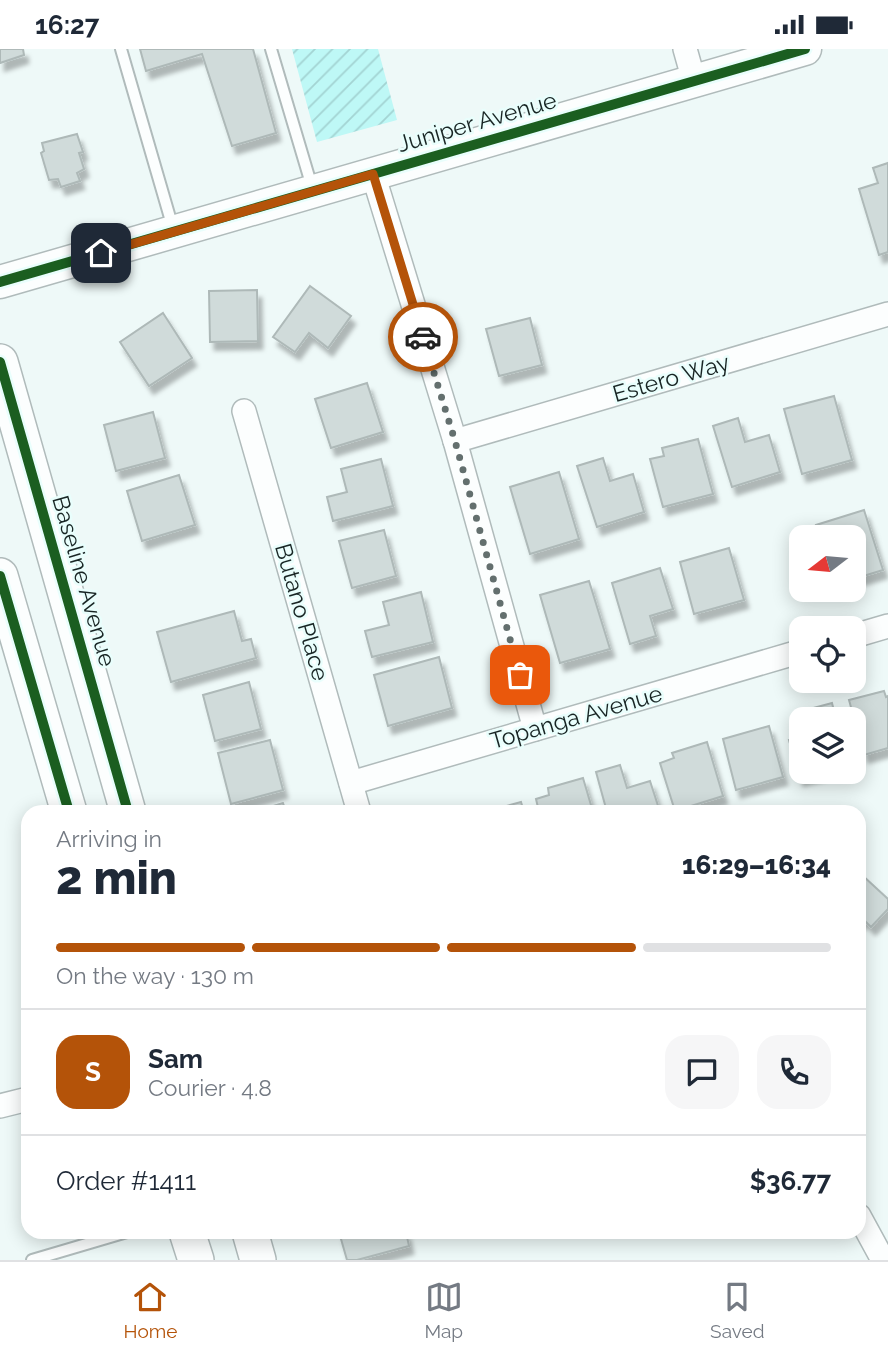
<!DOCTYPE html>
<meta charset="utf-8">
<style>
:root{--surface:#fff;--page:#f6f6f7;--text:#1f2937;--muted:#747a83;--line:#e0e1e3;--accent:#b45309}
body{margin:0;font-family:Raleway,sans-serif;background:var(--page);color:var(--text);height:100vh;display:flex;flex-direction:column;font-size:26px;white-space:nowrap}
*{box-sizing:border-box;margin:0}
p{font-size:23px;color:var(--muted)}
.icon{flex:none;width:38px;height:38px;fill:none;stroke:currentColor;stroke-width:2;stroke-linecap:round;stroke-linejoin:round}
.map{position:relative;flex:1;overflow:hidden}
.drawer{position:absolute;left:21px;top:756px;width:845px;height:434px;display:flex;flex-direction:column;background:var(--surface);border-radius:21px;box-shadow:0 4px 18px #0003}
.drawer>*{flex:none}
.needle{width:46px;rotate:254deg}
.buttons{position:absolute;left:789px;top:476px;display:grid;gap:14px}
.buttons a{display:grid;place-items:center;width:77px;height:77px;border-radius:14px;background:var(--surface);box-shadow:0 4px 18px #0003;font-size:35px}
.pin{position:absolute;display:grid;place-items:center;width:60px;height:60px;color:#fff;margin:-30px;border-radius:14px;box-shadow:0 4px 10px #0006}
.courier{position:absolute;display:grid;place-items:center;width:70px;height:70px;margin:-35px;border:5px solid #b45309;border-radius:50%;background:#fff;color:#222;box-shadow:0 2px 9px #0007}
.overview em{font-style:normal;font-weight:800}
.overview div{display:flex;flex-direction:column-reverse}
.overview{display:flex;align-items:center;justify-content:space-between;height:119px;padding:0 35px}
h1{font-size:46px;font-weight:800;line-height:52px}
.bar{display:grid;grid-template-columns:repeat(4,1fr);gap:10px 7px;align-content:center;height:84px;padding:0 35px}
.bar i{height:9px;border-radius:5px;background:var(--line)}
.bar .selected{background:var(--accent)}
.bar p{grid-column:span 4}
.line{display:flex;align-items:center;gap:18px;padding:0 35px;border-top:2px solid var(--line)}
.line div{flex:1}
.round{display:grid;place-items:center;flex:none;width:74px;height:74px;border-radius:21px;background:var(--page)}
.status{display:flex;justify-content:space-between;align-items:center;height:49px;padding:0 35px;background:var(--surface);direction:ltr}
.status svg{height:19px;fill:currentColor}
.dock{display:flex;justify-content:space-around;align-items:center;height:98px;border-top:2px solid var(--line);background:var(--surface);font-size:19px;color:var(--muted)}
.dock a{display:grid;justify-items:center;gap:4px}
.dock .selected{color:var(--accent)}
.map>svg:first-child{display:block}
</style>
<div class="status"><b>16:27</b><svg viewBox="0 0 49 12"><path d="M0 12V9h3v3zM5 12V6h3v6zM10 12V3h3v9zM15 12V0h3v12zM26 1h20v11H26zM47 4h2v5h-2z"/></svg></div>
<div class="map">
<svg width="888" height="1211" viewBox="0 0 888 1211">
<defs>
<pattern id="garden-furrows" width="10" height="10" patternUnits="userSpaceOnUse" patternTransform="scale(1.75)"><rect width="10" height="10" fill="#bef8f6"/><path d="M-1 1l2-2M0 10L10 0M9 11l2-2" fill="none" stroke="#a3d4d3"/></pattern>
<filter id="shadow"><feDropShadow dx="4.5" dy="8" stdDeviation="2" flood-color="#0004"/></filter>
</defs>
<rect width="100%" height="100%" fill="#eef9f8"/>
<path fill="url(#garden-furrows)" d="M292,0H378L397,71L317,93Z"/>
<g fill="#d0dbda" stroke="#aeb9b8" stroke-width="2" filter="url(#shadow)">
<path d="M0,0H23L24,6L0,14Z"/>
<path d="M140,0H253L276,84L232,97L202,5L146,22Z"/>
<path d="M77,85L83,103L79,104L84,120L77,124L80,132L61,138L58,130L49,131L41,104L44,102L42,94Z"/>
<path d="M888,114V203L879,206L859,140L878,134L873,119Z"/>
<path d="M310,237L351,267L328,299L309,284L295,303L273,288Z"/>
<path d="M257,241L258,292L210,293L209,242Z"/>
<path d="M163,264L192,309L149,337L120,293Z"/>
<path d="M530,269L542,316L499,327L486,280Z"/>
<path d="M367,334L383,383L331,399L315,350Z"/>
<path d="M834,347L852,411L802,425L784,360Z"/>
<path d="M153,363L165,409L116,422L104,376Z"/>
<path d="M738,369L745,393L769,386L780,423L732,438L713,377Z"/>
<path d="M698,390L713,445L663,458L650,410L664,407L662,399Z"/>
<path d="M603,409L610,432L633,425L644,463L597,478L577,417Z"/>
<path d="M381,410L393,457L333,472L327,448L347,443L341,420Z"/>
<path d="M559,423L579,490L530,505L510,438Z"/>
<path d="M179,426L195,476L142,492L127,442Z"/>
<path d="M864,461L883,521L857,529L854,521V488H820L816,476Z"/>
<path d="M384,481L396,527L352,539L339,492Z"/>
<path d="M729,499L744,551L694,565L680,513Z"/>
<path d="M660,519L673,560L650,567L656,587L630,595L612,534Z"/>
<path d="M589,532L610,600L560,614L540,546Z"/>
<path d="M421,543L433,593L372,608L365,582L389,576L383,553Z"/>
<path d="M234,562L242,592L251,590L256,609L171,633L157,583Z"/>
<path d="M439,608L452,659L388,677L374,626Z"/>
<path d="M249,633L261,680L215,692L203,646Z"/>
<path d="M884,642L886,648L888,647V699L864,706L849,651Z"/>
<path d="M832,654L836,670H809L806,661Z"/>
<path d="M769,677L783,728L736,741L723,690Z"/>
<path d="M802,688V723H822L799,729L789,691Z"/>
<path d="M270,691L283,741L231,755L218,704Z"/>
<path d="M707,693L723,747L675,762L660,714L674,709L672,704Z"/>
<path d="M620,716L627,739L650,732L660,763H607L596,723Z"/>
<path d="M583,729L593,763H539L536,750L549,746L548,739Z"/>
<path d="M521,753L524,763H484Z"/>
<path d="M283,754L286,763H253Z"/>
<path d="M862,826L888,850V860L871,878L862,869L859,873V829Z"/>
<path d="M339,1183H406L409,1197L357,1211H347Z"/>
</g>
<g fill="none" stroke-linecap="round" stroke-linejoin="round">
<defs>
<g id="lane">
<path d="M121,0L173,179"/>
<path d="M271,0L312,138"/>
<path d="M32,1211L127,1183"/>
</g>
<g id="street">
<path d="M685,0L694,32"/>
<path d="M373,125L455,392L535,680"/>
<path d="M244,362L359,763"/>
<path d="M455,392L888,265"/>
<path d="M854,587L888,577"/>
<path d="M351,734L802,602"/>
<path d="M0,1057L28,1050"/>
<path d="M859,1167L883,1211"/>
</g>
<path id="secondary" d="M0,233L805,0"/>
<g id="primary">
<path d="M0,313L128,763"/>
<path d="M0,527L69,763"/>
<path d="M187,1183L196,1211"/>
<path d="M250,1183L258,1211"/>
</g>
</defs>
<use href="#lane" stroke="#b0bbbb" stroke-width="14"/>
<use href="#street" stroke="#b0bbbb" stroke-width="26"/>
<use href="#secondary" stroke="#b0bbbb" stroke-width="35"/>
<use href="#primary" stroke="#b0bbbb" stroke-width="38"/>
<use href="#lane" stroke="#fcfefe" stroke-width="10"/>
<use href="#street" stroke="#fcfefe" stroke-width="23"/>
<use href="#secondary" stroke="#fcfefe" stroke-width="32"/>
<use href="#primary" stroke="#fcfefe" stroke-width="35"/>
<defs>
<g id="cycleway">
<path d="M0,233L805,0"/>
<path d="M0,313L128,763"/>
<path d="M0,527L69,763"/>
</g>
</defs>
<use href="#cycleway" stroke="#e9fefc" stroke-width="15"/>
<use href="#cycleway" stroke="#1b5e20" stroke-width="10"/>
</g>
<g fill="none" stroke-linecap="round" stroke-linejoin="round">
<path stroke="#636f6e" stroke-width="7" stroke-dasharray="0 12.6" d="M423,288L455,392L520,626"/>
<path stroke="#b45309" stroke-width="9" d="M101,204L373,125L423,288"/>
</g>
<g text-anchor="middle" stroke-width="5" stroke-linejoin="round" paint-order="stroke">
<g font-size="23" fill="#182524" stroke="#e9fefc">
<text transform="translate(477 73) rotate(-16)" y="8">Juniper Avenue</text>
<text transform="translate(671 329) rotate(-16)" y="8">Estero Way</text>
<text transform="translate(84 532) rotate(74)" y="8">Baseline Avenue</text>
<text transform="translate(302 563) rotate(74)" y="8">Butano Place</text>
<text transform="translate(576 668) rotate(-16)" y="8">Topanga Avenue</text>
</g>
</g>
</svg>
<div class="buttons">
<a><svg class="needle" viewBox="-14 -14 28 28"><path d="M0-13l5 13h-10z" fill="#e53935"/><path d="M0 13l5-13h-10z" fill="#747a83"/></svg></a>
<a><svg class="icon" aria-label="locate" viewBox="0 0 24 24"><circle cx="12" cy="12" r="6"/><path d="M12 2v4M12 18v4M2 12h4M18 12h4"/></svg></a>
<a><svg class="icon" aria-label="layers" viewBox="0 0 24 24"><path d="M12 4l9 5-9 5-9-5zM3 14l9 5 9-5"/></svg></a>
</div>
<div class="pin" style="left:520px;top:626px;background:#ea580c"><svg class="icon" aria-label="bag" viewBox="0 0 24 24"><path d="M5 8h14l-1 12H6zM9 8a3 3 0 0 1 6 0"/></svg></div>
<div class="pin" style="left:101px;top:204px;background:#1f2937"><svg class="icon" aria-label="home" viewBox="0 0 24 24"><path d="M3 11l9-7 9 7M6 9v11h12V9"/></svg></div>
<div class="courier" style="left:423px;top:288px"><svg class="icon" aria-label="car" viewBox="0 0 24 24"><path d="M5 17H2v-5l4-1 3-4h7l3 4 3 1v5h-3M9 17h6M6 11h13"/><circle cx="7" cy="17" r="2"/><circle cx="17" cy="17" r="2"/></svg></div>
<section class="drawer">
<div class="overview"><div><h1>2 min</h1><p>Arriving in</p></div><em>16:29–16:34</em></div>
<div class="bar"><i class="selected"></i><i class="selected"></i><i class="selected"></i><i></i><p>On the way · 130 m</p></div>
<div class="line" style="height:126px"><b class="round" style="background:var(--accent);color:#fff">S</b><div><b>Sam</b><p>Courier · 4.8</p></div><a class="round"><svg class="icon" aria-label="chat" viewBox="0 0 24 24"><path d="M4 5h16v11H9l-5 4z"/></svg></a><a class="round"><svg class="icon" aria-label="phone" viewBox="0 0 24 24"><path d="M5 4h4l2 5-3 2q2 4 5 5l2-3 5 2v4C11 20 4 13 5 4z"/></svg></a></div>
<div class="line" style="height:91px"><div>Order #1411</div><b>$36.77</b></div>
</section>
</div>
<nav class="dock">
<a class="selected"><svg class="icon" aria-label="home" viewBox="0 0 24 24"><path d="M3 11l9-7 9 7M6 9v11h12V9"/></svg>Home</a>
<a><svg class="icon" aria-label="map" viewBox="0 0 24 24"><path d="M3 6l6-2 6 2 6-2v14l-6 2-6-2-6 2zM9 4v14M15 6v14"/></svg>Map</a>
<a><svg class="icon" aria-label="saved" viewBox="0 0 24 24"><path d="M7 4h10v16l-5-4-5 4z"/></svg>Saved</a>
</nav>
